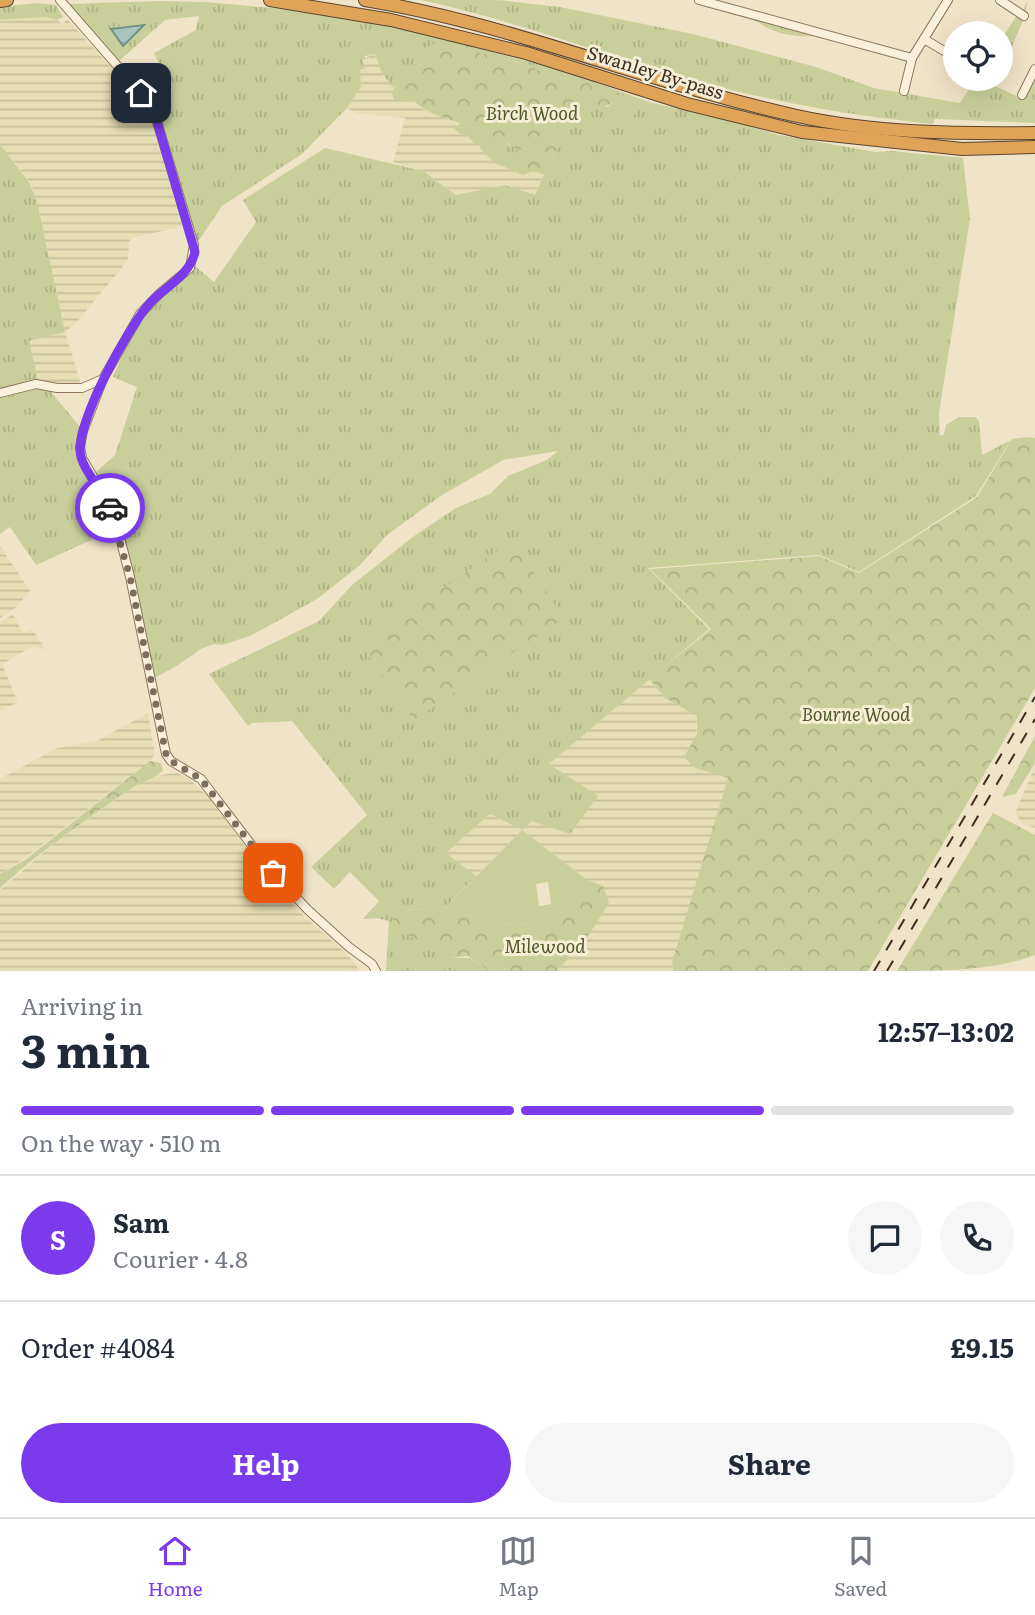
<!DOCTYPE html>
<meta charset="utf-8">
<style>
:root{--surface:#fff;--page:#f6f6f7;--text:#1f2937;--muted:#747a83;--line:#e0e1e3;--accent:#7c3aed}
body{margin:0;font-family:Literata,serif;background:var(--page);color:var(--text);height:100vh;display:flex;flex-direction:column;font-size:26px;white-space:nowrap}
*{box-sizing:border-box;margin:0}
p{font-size:23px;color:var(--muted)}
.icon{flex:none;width:38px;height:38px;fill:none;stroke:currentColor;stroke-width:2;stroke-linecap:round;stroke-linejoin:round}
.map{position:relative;height:971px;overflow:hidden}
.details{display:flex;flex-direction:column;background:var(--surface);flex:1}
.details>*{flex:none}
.controls{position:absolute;left:943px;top:21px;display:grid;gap:14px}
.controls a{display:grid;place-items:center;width:70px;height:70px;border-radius:50%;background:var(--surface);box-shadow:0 7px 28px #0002;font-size:35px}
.pin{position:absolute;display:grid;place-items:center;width:60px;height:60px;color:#fff;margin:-30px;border-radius:14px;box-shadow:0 4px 10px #0006}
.courier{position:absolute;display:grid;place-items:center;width:70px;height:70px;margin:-35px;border:5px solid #7c3aed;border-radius:50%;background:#fff;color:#222;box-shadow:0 2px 9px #0007}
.headline em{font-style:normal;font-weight:700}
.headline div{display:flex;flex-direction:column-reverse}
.headline{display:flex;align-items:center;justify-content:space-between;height:119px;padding:0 21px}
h1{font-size:46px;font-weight:700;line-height:52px}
.bar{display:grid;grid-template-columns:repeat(4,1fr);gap:10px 7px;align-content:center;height:84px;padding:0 21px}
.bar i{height:9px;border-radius:5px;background:var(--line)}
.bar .on{background:var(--accent)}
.bar p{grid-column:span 4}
.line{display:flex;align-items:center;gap:18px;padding:0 21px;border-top:2px solid var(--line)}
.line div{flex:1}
.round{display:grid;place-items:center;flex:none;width:74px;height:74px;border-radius:37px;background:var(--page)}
.button{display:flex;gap:14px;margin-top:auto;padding:14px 21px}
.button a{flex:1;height:80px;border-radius:42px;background:var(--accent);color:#fff;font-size:28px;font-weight:700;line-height:80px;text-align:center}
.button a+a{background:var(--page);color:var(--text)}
.dock{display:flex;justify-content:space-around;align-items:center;height:98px;border-top:2px solid var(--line);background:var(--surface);font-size:19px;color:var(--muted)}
.dock a{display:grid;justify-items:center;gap:4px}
.dock .on{color:var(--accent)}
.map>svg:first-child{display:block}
</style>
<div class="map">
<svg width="1035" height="971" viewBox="0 0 1035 971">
<defs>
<pattern id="farmland-rules" width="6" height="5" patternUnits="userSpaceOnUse" patternTransform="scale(1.75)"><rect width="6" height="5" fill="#e6deb5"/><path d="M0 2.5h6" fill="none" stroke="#c6bf9b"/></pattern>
<pattern id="grass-tufts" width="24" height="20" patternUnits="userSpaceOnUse" patternTransform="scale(1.75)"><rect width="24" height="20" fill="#c9cf9b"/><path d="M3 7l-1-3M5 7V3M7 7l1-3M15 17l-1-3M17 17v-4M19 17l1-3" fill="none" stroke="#aeb285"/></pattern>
<pattern id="forest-crowns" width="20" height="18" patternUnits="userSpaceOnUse" patternTransform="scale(1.75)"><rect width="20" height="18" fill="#c9cf9b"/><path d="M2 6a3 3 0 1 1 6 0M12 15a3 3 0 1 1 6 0" fill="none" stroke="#aeb285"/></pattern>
<pattern id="water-ripples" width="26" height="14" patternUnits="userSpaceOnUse" patternTransform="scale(1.75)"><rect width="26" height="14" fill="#a9c4bc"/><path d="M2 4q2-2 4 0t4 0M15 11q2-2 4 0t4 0" fill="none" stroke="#8ba098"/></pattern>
</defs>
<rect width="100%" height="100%" fill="#f0e4c8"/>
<g fill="url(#farmland-rules)">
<path d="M48,17L54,18L63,24L67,19L137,96L152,120L183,226L132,238L129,242L128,260L76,323L65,332L82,388L39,384L29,341L65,332L37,201L30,182L0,145V21Z"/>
<path d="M374,53L381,71L393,88L391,92L413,100L418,107L455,122H462L544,175L535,195L505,185L456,195L423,171L393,162L405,118L356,113L347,108L361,87L359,70L362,60Z"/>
<path d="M0,546L30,591L15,608L0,618Z"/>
<path d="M13,614L23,633L32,629L46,650L33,646L2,664L18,702L0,711V623Z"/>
<path d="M649,679L665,698L697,716L695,768L729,778L672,962L673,971H557L585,941L603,886L587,880L522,830L476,876L446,853L490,814L522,830L548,764Z"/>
<path d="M148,713L155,754L150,761L24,859L0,874V779L57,748L97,741Z"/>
<path d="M1035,766V828L1022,823L1015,813Z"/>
<path d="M177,773L188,778L210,798L261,868L304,916L347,954L360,971H0V890L57,841L140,782L160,775Z"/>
</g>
<g fill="url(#grass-tufts)">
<path d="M420,0H497V2L498,0L560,7L693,34L816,67L874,88L960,103L976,79H998L995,86L1023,99L1029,89V84L1033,83L1035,77V123L935,119L933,124C853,116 774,102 697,81C604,55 514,20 420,0Z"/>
<path d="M1028,0L1024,18L1001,72V40L1017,15L1020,16Z"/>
<path d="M157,1L205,2L317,12L390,24L567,72L649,102L731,121L779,135L876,152L892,151L963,158L970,219L939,413L940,436L944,434L946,425L959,417H975L979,421L982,455L1011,440L976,496L859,572L819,555L648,568L709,629L549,764L598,796L570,834L532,821L522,830L490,814L446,853L476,876L441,912L418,909L403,912L451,958H470L489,971H386L389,921L376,918L363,919L379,901L350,872L334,889L311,867L367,815L292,721L252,723L248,726L209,674L319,621L352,585L414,536L456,508L490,494L508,476L547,460L558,451L503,460L486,470L442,495L387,535L359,566L317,599L252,635L223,645L214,644L201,649L178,665L153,679L119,521L109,495L95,473L115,455L137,387L113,377C123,353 133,330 151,309C164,293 181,282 195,266L214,282L256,222L243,200L325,148L423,171L456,195L505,185L535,195L544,175L548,173C549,158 560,146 563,132L569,129L574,110L588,103L608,107L614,101L621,111L617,95L583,81L571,90L567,79L500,57L423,52L420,66L393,88L381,71L375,54L365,56V59L362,60L365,68L360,70L361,87L347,108L302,154L222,206L197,243L159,116L121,69L136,63L155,98L172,90L154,53L196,30L199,16L165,20L118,62L69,4Z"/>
<path d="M36,3L56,5L63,17L57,20L47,17L0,20V7Z"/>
<path d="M747,15L821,36C787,37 776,35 747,15Z"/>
<path d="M462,122L505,140L509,145L524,147L532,155L529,169L533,171L523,175L493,162L480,148L481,144L476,146L468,136L459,133L454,128Z"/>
<path d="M0,145L29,182L37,201L65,332L29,341L39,384L0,392Z"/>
<path d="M39,387L51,392L80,427L78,440L116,529L36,565L10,527L0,534V397Z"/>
</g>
<g fill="url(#forest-crowns)">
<path d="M431,44L500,57L567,79L571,89L582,80L615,92L617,95H623L637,114L629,116L616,107L614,102L601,109L589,104V111L584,114L574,110L572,126L563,133L561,146C551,153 551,163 548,173L544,175L529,169L524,162L531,155L525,148L519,150C511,148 505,137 497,138C494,138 490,140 487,141L482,136L481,130C462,122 426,116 413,100L406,102L394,99L391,92L401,80L420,66L423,52Z"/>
<path d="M1027,437L1035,438V688L868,971H673L672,962L728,778L695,768L684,757L697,734V716L665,698L649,679L711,629L650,569L819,556L859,573L977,497L1012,439Z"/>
<path d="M507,544L516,545L564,618L414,720L361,645Z"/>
<path d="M1035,736V763L1016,794L1002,797Z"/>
<path d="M150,761L161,763L163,770C157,779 140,782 130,789C86,820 40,851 0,888V874L25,860Z"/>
<path d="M993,813L1035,835V955C994,971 942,971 897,971Z"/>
<path d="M587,880L603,886L609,903L585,941L557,971H489L468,956L451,958L404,933L392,919L403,912L418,909L469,915L490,929C504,920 512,924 528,925C557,926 572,900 587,880Z"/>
</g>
<path fill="#c9cf9b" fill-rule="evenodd" d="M522,830L587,880C572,900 557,926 528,925C512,924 504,920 490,929L469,915L441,912ZM548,882L551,904L539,906L536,884Z"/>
<path fill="url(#water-ripples)" stroke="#6f938a" stroke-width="2" d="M144,25L123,46L111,29Z"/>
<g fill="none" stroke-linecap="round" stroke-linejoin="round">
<defs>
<g id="minor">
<path d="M60,0L141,93L156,118L194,245L190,268L159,294L140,314L103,379L83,431L80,447L82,458L107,500L117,526L130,577L166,754L171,761L201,779L273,873L308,910L349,947L372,964L376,971"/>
<path d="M699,0L912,58"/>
<path d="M1000,0L1024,16"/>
<path d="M924,39L951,55"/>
<path d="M904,91L912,58L948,0"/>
<path d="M1022,95L1035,69"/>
<path d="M0,393L36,384L57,388H82L103,379"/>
</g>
<g id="highway">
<path d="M270,0L391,20L526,53L687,104L802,132L962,149L1035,147"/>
<path d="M365,0C512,24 651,84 797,116C875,133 955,134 1035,133"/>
<path d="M0,1L7,0"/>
</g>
</defs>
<use href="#minor" stroke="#8d765c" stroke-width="10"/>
<use href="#highway" stroke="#5b4430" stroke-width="14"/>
<use href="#minor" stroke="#faf1dc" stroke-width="8"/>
<use href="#highway" stroke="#e0a458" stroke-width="12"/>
<g stroke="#3d2e20" stroke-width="2" stroke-dasharray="12 12" stroke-linecap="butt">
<path d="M874,971L1035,697"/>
<path d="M887,971L1035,719"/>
</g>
</g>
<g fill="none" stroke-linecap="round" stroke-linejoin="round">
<path stroke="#7c6e5b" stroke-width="7" stroke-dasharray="0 12.6" d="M110,508L130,577L166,754L171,761L201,779L273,873"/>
<path stroke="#7c3aed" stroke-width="9" d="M110,508C103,490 86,475 81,457C73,426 129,326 150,303C166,286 190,275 195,252L156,118L141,93"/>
</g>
<g text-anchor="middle" stroke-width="6" stroke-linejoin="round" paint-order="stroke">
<g font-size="18" fill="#3d2e20" stroke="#f7eed8">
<text transform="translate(655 73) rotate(17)" y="6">Swanley By-pass</text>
</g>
<g font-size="18" font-style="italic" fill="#4d5a26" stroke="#f7eed8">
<text x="532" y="120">Birch Wood</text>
<text x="856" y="721">Bourne Wood</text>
<text x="545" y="953">Milewood</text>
</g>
</g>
</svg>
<div class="controls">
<a><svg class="icon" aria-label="locate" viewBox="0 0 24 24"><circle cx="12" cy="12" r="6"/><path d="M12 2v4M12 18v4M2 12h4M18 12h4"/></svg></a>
</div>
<div class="pin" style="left:273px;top:873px;background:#ea580c"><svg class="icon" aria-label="bag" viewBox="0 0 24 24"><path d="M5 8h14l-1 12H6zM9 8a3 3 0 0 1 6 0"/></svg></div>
<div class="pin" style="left:141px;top:93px;background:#1f2937"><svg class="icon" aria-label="home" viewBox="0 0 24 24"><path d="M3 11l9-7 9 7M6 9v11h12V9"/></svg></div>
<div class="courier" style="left:110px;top:508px"><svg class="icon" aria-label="car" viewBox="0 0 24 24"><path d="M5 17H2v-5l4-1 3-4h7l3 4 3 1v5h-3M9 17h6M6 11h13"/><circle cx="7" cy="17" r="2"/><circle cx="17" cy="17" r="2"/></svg></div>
</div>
<section class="details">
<div class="headline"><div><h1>3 min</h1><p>Arriving in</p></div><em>12:57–13:02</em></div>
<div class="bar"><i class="on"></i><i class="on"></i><i class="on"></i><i></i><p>On the way · 510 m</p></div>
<div class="line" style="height:126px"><b class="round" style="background:var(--accent);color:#fff">S</b><div><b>Sam</b><p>Courier · 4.8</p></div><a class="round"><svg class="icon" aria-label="chat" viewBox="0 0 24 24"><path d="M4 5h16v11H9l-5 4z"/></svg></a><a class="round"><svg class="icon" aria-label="phone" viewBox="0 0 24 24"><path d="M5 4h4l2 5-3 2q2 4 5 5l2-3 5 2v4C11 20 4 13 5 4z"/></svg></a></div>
<div class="line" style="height:91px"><div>Order #4084</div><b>£9.15</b></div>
<div class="button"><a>Help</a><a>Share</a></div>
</section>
<nav class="dock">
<a class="on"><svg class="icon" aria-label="home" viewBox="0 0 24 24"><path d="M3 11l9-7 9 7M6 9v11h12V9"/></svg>Home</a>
<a><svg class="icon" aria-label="map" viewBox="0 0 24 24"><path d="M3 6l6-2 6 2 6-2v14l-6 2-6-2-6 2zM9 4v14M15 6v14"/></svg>Map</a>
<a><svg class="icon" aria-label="saved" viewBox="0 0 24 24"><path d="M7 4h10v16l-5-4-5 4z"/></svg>Saved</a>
</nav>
